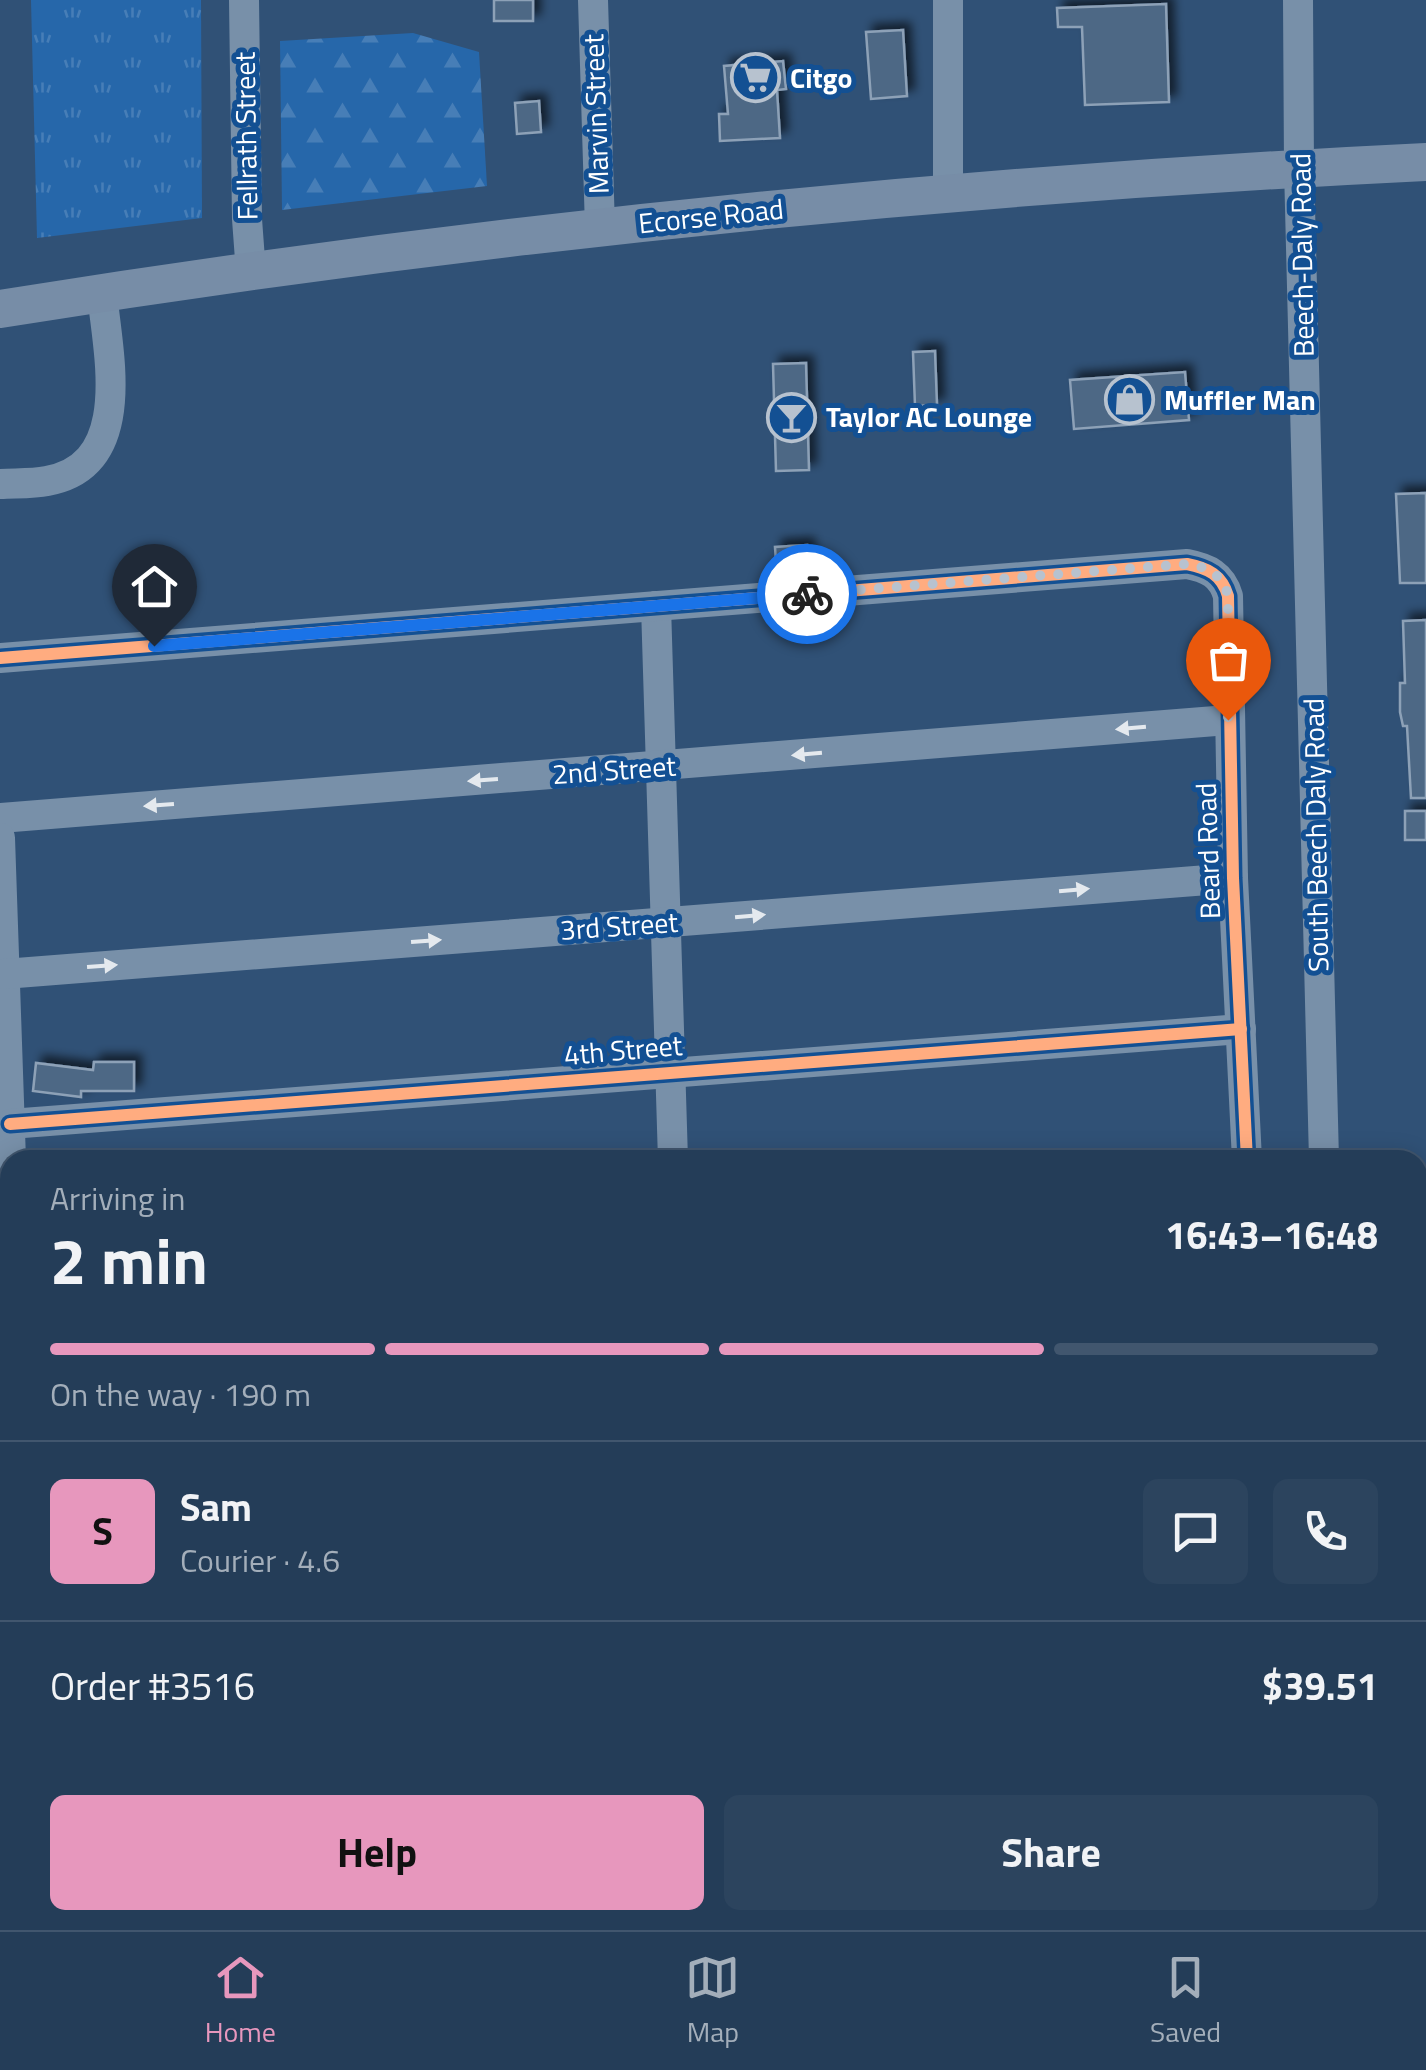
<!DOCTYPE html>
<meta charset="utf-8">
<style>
:root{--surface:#243d58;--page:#2c445e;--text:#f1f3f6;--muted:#a3aeba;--line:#41566e;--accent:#e797bd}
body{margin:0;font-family:"Titillium Web",sans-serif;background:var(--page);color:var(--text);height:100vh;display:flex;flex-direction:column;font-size:38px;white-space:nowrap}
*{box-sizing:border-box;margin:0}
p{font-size:32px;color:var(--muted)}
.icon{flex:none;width:55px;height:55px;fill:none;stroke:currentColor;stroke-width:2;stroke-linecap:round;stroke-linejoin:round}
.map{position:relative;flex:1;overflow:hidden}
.details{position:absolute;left:0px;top:1150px;width:1428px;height:780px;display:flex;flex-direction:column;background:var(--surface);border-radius:30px 30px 0 0;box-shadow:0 5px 25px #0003,0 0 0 2px var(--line)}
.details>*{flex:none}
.pin{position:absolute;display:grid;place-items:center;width:85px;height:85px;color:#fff;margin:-102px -42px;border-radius:50% 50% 50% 0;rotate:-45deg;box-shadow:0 0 10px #0007}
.pin .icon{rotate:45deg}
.courier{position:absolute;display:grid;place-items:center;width:100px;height:100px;margin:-50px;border:8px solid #1a73e8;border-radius:50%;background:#fff;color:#222;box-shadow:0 2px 12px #0007}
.head em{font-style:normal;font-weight:700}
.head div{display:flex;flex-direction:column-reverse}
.head{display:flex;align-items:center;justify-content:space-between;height:170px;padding:0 50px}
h1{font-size:65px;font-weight:700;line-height:75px}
.bar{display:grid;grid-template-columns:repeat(4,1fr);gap:15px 10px;align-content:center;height:120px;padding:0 50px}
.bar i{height:12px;border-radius:8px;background:var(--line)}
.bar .on{background:var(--accent)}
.bar p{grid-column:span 4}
.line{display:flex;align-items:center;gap:25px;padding:0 50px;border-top:2px solid var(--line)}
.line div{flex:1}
.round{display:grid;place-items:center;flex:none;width:105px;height:105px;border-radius:15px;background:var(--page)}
.cta{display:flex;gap:20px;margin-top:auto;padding:20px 50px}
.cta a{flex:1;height:115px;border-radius:15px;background:var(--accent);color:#111;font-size:40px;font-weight:700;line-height:115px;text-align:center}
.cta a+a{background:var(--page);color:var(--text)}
.tab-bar{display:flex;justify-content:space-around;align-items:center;height:140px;border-top:2px solid var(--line);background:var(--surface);font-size:28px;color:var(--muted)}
.tab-bar a{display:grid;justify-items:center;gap:5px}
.tab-bar .on{color:var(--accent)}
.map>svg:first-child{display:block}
</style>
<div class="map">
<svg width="1426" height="1930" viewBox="0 0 1426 1930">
<defs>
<pattern id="grass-tufts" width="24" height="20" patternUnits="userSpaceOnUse" patternTransform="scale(2.5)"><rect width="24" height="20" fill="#2667aa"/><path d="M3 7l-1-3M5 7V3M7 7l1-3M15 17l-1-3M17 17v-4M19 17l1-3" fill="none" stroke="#477eb7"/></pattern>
<pattern id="forest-firs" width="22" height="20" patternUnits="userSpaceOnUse" patternTransform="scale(2.5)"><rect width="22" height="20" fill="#2667aa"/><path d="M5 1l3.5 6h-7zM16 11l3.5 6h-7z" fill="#477eb7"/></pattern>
<filter id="shadow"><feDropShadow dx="7" dy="-7" stdDeviation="5" flood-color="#0009"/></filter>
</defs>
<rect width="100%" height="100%" fill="#305176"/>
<g fill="url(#grass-tufts)">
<path d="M31,0H201L202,218L37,238Z"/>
<path d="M647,1920H927V1930H648Z"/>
</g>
<path fill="url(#forest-firs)" d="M413,33L479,52L487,186L282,210L280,41Z"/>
<g fill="#4d6885" stroke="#8da1b7" stroke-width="2.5" filter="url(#shadow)">
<rect x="494" y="0" width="39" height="21"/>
<path d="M1166,4L1169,102L1085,105L1082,27H1058L1057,8Z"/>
<path d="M903,30L907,96L871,99L866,32Z"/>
<path d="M783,61L786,89L777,90L780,138L720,141L719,114H728L724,66Z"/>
<path d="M539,101L541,132L517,134L515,103Z"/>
<path d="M935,351L937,405L915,406L913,352Z"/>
<path d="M806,363L809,470L776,471L773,364Z"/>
<path d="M1185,372L1189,420L1074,429L1070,380Z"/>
<path d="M1426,493V583H1400L1396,494Z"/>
<path d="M807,545L809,575L777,578L775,547Z"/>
<path d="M1426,620V798H1411L1407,726H1403L1400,712V683H1405L1403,621Z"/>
<rect x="1405" y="811" width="21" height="29"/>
<path d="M94,1062H134V1091H81V1097L33,1091L36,1063L93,1070Z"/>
</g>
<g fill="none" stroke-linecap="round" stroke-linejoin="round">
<g stroke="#7890a9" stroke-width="30">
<path d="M244,0L247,219L251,273"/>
<path d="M593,0L600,228"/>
<path d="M1298,0L1299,168L1324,1160"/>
<path d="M948,194V0"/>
<path d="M0,484C15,483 32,484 47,481C135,465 108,354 102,293"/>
<path d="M656,606L673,1160"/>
<path d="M0,658L1187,564C1208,568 1222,575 1228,596L1233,878L1247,1160"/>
<path d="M0,818L1228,720"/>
<path d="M0,838L11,1160"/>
<path d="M4,974L1233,878"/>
<path d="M10,1124L1241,1029"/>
<path d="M0,1474L10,1473"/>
<path d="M0,1680L10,1684"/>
<path d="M1344,1920V1930"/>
</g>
<path stroke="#778da7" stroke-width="38" d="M0,309C472,233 949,185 1426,162"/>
<defs>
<g id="cycleway">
<path d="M0,658L1187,564C1208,568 1222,575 1228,596L1233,878L1247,1160"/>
<path d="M10,1124L1241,1029"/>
</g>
</defs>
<use href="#cycleway" stroke="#135093" stroke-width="19"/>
<use href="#cycleway" stroke="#ffac80" stroke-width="12"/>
</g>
<defs><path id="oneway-solid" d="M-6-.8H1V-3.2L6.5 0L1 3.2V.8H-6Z" transform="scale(2.5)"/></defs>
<g fill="#e4e9ee">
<use href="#oneway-solid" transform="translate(1131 728) rotate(175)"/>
<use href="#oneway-solid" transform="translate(807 754) rotate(175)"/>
<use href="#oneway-solid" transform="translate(483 780) rotate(176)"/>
<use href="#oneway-solid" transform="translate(159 805) rotate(176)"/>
<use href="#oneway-solid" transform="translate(1074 890) rotate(-5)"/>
<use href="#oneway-solid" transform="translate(750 916) rotate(-5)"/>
<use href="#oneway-solid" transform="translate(426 941) rotate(-4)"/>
<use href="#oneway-solid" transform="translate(102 966) rotate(-4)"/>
</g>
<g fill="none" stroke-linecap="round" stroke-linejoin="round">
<path stroke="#b7c2cf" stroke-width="10" stroke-dasharray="0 18" d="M807,594L1187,564C1208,567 1223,575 1228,596V720"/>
<path stroke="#1a73e8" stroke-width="12" d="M154,646L807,594"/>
</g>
<defs>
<symbol id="supermarket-ring" viewBox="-11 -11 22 22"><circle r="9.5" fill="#135093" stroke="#b7c2cf" stroke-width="1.5"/><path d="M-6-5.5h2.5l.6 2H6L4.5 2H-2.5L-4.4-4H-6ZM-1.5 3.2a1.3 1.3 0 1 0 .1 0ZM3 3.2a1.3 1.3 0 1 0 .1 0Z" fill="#b7c2cf"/></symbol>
<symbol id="shop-ring" viewBox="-11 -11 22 22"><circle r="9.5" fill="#135093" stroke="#b7c2cf" stroke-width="1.5"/><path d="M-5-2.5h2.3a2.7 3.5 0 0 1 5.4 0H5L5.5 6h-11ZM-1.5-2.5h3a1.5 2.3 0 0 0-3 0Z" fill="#b7c2cf"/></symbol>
<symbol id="bar-ring" viewBox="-11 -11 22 22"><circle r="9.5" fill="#135093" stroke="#b7c2cf" stroke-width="1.5"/><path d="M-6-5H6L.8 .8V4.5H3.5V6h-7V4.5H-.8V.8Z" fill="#b7c2cf"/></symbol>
</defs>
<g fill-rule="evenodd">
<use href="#supermarket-ring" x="728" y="50" width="55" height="55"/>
<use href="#shop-ring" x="1102" y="372" width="55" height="55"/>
<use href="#bar-ring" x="764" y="390" width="55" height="55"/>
</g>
<g text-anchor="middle" stroke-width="10" stroke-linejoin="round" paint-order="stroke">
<g font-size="28" font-weight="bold" fill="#fff" stroke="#135093" text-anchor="start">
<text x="790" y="88">Citgo</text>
<text x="1164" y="410">Muffler Man</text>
<text x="826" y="427">Taylor AC Lounge</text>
</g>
<g font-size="28" fill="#fff" stroke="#135093">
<text transform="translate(596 114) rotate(-92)" y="10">Marvin Street</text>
<text transform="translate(246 136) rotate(-91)" y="10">Fellrath Street</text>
<text transform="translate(711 216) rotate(-6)" y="10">Ecorse Road</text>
<text transform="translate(1302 255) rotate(-91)" y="10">Beech-Daly Road</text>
<text transform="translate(614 770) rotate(-4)" y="10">2nd Street</text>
<text transform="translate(1316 835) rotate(-91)" y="10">South Beech Daly Road</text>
<text transform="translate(1208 851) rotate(-92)" y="10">Beard Road</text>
<text transform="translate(619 926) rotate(-4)" y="10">3rd Street</text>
<text transform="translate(623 1050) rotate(-5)" y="10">4th Street</text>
</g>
</g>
</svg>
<div class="pin" style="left:1228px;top:720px;background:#ea580c"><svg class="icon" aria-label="bag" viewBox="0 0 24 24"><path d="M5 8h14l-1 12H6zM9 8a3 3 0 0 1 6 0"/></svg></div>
<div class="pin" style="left:154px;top:646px;background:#1f2937"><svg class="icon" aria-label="home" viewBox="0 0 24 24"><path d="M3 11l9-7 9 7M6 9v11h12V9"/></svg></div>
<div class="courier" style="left:807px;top:594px"><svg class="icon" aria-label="bike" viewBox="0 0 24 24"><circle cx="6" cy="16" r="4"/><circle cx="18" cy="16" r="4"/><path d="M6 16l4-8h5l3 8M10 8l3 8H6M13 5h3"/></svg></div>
<section class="details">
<div class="head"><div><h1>2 min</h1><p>Arriving in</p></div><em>16:43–16:48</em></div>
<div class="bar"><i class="on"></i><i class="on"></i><i class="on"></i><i></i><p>On the way · 190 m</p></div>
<div class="line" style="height:180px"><b class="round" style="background:var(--accent);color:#111">S</b><div><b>Sam</b><p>Courier · 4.6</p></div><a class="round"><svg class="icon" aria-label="chat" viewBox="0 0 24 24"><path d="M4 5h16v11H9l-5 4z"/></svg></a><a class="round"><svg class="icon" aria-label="phone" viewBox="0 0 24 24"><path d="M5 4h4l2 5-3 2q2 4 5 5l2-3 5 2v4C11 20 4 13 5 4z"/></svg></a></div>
<div class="line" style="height:130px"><div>Order #3516</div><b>$39.51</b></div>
<div class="cta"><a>Help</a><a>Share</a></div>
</section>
</div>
<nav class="tab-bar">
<a class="on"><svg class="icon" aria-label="home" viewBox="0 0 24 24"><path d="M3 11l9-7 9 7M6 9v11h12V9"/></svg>Home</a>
<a><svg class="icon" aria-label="map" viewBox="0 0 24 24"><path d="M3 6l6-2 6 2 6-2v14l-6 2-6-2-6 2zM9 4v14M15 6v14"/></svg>Map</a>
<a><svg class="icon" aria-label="saved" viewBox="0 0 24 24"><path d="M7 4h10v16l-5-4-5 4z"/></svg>Saved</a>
</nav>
